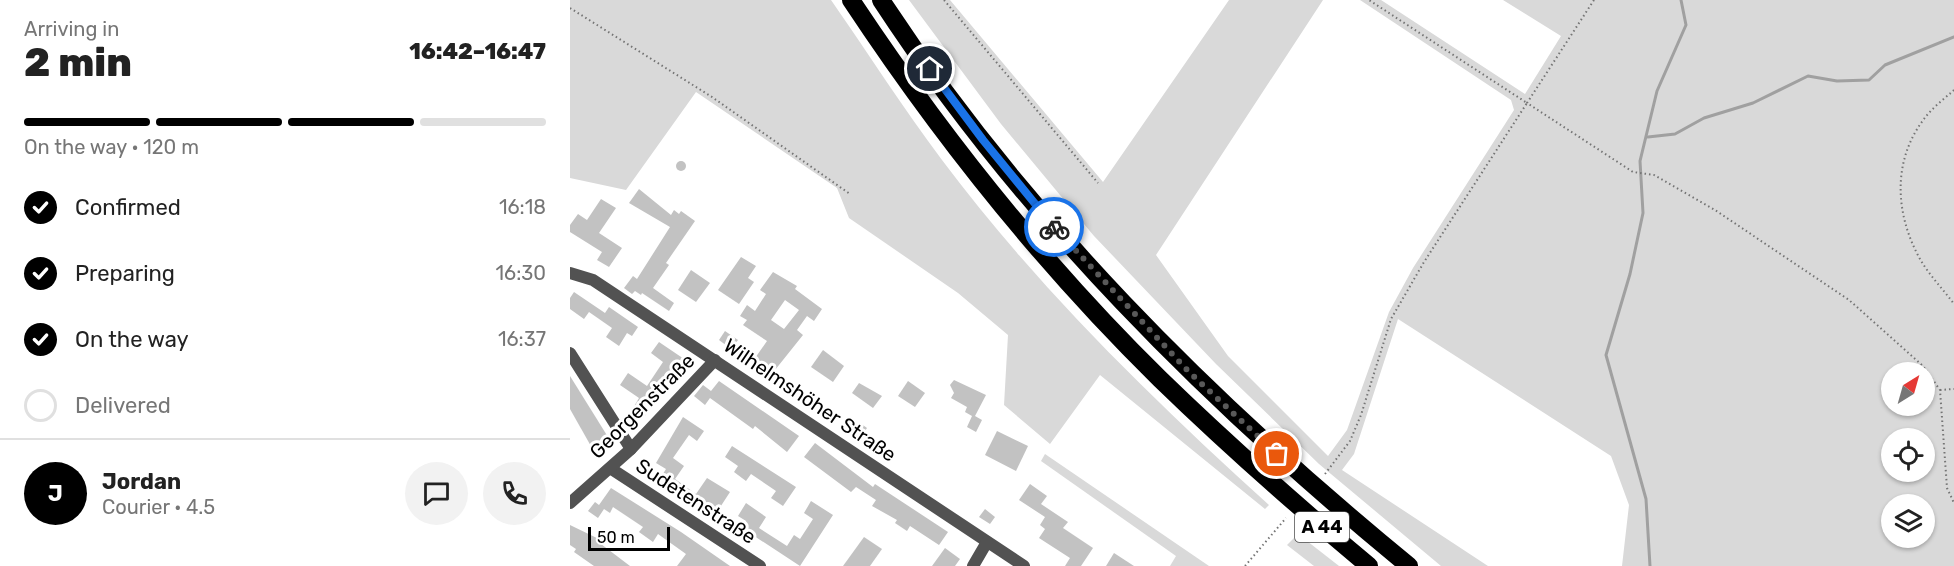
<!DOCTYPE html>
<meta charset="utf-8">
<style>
:root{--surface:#fff;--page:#f2f2f2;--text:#222;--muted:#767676;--line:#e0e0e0;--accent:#000}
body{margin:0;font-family:Rubik,sans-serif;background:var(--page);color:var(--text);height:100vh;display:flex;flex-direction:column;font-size:22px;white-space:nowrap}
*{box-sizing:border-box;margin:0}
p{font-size:20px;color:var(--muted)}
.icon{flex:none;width:33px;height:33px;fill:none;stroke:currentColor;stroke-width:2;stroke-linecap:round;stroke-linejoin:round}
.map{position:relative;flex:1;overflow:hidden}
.details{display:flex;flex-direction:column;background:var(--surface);width:570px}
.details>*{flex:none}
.needle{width:39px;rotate:37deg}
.buttons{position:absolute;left:1311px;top:362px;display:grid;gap:12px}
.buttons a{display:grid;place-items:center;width:54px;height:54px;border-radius:50%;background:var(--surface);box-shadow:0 2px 4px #0004;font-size:30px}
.scale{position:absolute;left:18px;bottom:15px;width:82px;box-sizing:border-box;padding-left:6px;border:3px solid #000;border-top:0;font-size:16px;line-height:21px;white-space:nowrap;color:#000;-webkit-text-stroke:4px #fff;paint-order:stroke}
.pin{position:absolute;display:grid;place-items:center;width:51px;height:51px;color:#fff;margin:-26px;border:3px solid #fff;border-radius:50%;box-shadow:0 2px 6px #0007}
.courier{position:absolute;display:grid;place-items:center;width:60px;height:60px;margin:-30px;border:4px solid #1a73e8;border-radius:50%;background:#fff;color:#222;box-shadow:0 2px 8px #0007}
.overview em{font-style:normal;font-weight:800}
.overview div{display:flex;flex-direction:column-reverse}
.overview{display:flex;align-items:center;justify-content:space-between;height:102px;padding:0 24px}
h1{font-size:39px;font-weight:800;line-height:45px}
.bar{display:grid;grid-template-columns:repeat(4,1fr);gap:9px 6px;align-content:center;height:72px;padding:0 24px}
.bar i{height:8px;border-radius:4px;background:var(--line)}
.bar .on{background:var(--accent)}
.bar p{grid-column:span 4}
.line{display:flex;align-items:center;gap:15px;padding:0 24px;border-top:2px solid var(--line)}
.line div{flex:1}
.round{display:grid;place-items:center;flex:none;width:63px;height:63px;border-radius:32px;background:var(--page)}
ol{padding:0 24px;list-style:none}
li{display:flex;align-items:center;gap:18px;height:66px}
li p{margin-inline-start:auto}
li .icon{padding:6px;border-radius:50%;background:var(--accent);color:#fff;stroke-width:4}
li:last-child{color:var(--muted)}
li i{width:33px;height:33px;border:3px solid var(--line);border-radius:50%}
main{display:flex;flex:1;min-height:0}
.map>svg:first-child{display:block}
</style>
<main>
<section class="details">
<div class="overview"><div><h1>2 min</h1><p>Arriving in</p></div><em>16:42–16:47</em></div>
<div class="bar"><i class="on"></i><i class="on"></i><i class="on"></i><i></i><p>On the way · 120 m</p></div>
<ol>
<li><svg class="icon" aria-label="check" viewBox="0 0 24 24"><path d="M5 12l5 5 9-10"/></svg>Confirmed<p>16:18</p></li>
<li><svg class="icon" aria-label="check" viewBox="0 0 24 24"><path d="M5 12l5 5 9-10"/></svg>Preparing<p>16:30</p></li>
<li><svg class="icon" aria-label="check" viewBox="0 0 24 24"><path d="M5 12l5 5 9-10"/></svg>On the way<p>16:37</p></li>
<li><i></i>Delivered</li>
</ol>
<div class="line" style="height:108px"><b class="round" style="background:var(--accent);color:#fff">J</b><div><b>Jordan</b><p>Courier · 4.5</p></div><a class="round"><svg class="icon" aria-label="chat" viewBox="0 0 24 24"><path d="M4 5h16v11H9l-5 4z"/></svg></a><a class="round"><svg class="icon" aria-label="phone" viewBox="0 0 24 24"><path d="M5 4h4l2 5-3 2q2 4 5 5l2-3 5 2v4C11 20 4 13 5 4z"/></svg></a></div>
</section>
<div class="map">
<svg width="1384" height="566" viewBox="0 0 1384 566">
<rect width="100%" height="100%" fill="#fff"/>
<g fill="#d9d9d9" fill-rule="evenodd">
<path d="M0,0H261C298,53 333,108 372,160C468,288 581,398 699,505L695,509L530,375L480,444L434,405L438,335L388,293L279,218L267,188L126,92L56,190L0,178Z"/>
<path d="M339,0H380L533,182L659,0H753L586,255L658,356L758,456L777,430L819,312L843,268L944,110L941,100L790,0H811L955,94L991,36L933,0H1384V566H1052L1059,505L1041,456L828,319L784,454L772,470L918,566H871L749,464L646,364L524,236L431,124ZM1322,372H1354V405H1322ZM1322,438H1354V471H1322ZM1322,504H1354V537H1322Z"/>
<path d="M475,454L639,566H600L606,556L471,461Z"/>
<path d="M728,534L769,566H744L717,545Z"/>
</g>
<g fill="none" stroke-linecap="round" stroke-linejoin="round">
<g stroke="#a0a0a0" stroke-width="3">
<path d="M1078,137L1105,134L1134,118L1183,103L1238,76L1267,81L1299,80L1315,65L1384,37"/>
<path d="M1080,566L1076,499L1036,355L1060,274L1073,213L1070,161L1087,91L1116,25L1111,0"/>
</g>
</g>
<g fill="#c2c2c2" fill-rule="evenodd">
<circle cx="111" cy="166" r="5"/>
<path d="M69,189L101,215L104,210L109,214L111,211L125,221L96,263L99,265L83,288L104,303L99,311L72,293L71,295L65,291L62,294L54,288L63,276L67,279L100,227L59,203Z"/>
<path d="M31,199L46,208L29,233L52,248L39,267L27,260L32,252L0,232V225L8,214L17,220Z"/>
<path d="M171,257L186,266L178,278L184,282L169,304L148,290Z"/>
<path d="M121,270L140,283L126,302L108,290Z"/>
<path d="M203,272L227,286L225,289L252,309L244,321L237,316L227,330L233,335L201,375L183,361L197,341L173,325L177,320L170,316L177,305L185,311L196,294L190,290ZM215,300L229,310L214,329L201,320Z"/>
<path d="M4,292L35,313L39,307L68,327L62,336L57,333L49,346L36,337L42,328L19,312L14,319L0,309V298Z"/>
<path d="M155,331L168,340L161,349L149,340Z"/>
<path d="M89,342L117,361L110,373L106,370L75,416L63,408L69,398L50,385L58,373L77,386L93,362L81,353Z"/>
<path d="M253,350L274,366L263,382L241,367Z"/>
<path d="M0,376L38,437L22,448L0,409Z"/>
<path d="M384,380L416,395L405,416L412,420L406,432L397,427L402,416L395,412L397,407L381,398L384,393L380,385Z"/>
<path d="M149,381L229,436L217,452L185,426L183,429L140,398L135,405L124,396L133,385L141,391Z"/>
<path d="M338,381L355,393L345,407L328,396Z"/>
<path d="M289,383L312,396L303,408L282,393Z"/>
<path d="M240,392L249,398L243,406L234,400Z"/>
<path d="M113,417L134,431L127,441L119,435L103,458L114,466L105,479L126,494L137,478L160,492L147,512L126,498L121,505L97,488L100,483L91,477L96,469L86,463Z"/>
<path d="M290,423L297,428L291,437L284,432Z"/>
<path d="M427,431L458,446L446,471L415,455Z"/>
<path d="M245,443L303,487L305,484L378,532L369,545L340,526L337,531L325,523L327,520L302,506L306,500L286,487L281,492L234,457Z"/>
<path d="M162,446L226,487L213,506L201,498L206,491L181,474L176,481L164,472L168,466L155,457Z"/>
<path d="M460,484L477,496L471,504L498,522L493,528L523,548L511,566H495L500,558L469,538L475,529L470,525L475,517L449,500Z"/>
<path d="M41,488L111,532L160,566H107L116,554L88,534L83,542L69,532L73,527L43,507L40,513L34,509L28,518L18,511L25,502L29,505Z"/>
<path d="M241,501L263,515L230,566L172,528L176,521L168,516L176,503L196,517L189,528L217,546L224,535L230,539L243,519L234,513Z"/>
<path d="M415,509L425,517L420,524L409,517Z"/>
<path d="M0,525L33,541L31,544L60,566H24L4,552L6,549L0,545Z"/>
<path d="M294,537L312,549L300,566H273Z"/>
<path d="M375,548L390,559L385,566H362Z"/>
<path d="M544,553L564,566H536Z"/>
</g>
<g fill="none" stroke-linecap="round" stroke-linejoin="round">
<g stroke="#747474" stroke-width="2" stroke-dasharray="1.5 3" stroke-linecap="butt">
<path d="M374,0L528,183"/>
<path d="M1024,0L957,103L1063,172L1084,175L1145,210L1279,300L1353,366L1370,390L1377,488L1384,503"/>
<path d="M0,8L142,97L280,194"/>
<path d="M1384,90C1374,99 1362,108 1354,119C1322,161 1325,214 1350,259C1359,275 1373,289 1384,304"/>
<path d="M1370,390L1384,389"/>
<path d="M755,474L780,441L791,415L821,319L854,262L957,103L799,0"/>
<path d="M675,566L716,518"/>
</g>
<g stroke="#525252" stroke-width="12">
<path d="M0,273L23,280L454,566"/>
<path d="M0,353L61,449"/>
<path d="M40,468L190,566"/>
<path d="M0,503L61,449L145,360"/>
<path d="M403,566L417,542"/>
</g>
<g stroke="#000" stroke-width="18">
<path d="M281,0C371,136 474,265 590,379C657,444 727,506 799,566"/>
<path d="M311,0C453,217 639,402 839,566"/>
</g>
</g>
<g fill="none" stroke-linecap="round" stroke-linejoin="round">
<path stroke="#595959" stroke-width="6" stroke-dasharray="0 10.8" d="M484,227L619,372L707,454"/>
<path stroke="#1a73e8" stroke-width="8" d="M360,69L413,140L484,227"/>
</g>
<g text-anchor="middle" stroke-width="6" stroke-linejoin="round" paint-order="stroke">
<rect fill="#fff" stroke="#4c4c4c" stroke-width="1.5" x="725" y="512" width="54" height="30" rx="4.5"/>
<g font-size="18" font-weight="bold" fill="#000">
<text x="752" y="533">A 44</text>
</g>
<g font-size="20" fill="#000" stroke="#fff">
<text transform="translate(240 400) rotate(34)" y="7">Wilhelmshöher Straße</text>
<text transform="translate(72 406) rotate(-45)" y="7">Georgenstraße</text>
<text transform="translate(126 501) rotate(33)" y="7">Sudetenstraße</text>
</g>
</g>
</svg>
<div class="buttons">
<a><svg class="needle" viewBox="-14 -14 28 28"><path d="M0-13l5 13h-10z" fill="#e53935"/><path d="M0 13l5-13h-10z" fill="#767676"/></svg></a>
<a><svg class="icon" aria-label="locate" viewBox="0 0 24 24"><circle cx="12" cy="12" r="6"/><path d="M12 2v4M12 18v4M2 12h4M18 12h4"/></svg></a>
<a><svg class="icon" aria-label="layers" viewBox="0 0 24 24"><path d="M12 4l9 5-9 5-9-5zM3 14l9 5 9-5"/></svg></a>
</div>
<div class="scale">50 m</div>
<div class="pin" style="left:707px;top:454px;background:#ea580c"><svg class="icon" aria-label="bag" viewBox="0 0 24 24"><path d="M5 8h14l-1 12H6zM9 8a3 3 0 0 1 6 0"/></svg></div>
<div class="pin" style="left:360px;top:69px;background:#1f2937"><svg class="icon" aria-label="home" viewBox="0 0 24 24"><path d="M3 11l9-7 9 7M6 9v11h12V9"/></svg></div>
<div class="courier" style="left:484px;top:227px"><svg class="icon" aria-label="bike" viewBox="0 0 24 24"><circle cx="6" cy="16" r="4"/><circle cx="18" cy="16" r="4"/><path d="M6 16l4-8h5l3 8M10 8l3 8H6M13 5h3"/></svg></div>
</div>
</main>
